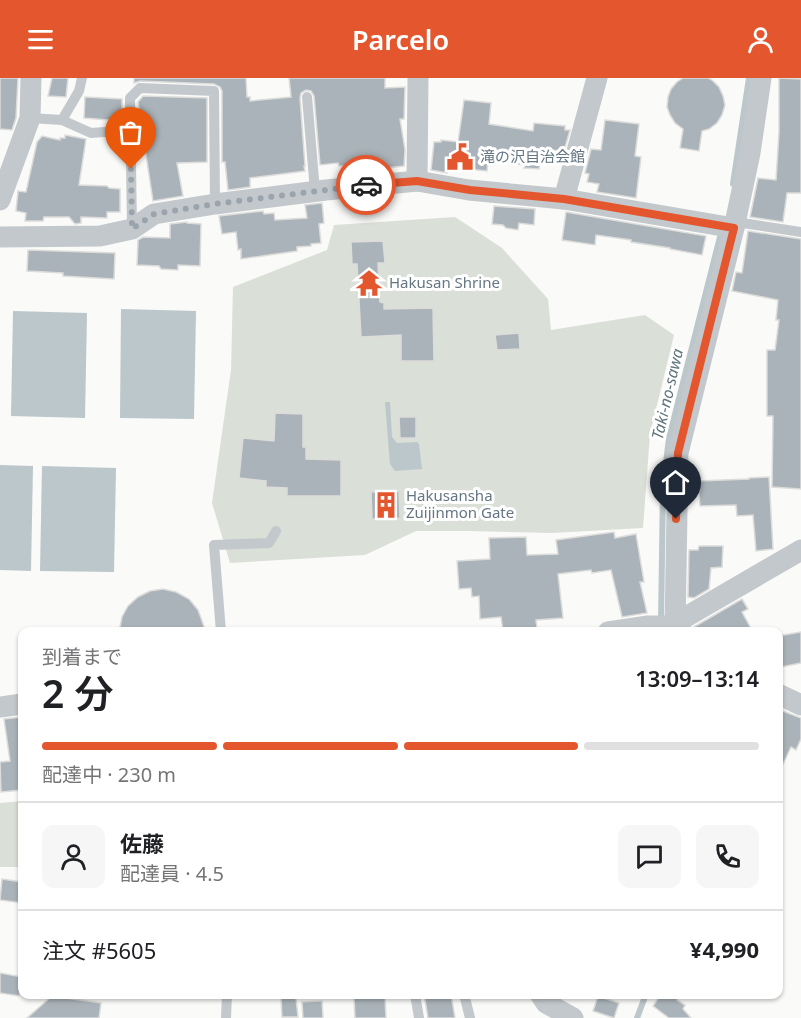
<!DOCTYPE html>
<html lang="ja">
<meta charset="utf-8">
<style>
:root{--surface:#fff;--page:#f6f6f6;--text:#202124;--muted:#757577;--line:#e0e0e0;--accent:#e4572e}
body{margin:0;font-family:"Noto Sans","Noto Sans JP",sans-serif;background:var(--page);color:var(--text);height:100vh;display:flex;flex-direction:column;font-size:22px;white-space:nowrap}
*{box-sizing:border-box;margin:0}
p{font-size:20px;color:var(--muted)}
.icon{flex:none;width:33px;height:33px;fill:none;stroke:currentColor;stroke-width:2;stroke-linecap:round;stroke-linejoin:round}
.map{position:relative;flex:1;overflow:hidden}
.details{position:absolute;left:18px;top:549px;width:765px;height:372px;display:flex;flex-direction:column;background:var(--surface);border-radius:12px;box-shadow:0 2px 4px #0004}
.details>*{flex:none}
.pin{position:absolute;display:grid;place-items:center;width:51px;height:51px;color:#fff;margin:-62px -26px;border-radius:50% 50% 50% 0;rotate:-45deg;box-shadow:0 0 6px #0007}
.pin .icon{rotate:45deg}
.courier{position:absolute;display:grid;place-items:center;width:60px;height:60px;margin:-30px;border:4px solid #e4572e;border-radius:50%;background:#fff;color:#222;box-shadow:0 2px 8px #0007}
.overview em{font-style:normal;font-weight:600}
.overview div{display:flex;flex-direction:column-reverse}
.overview{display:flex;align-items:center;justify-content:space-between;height:102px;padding:0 24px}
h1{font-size:39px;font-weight:600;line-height:45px}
.bar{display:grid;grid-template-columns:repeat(4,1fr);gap:9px 6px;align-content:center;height:72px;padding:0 24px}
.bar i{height:8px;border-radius:4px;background:var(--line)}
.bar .active{background:var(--accent)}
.bar p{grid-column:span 4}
.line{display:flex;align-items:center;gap:15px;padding:0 24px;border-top:2px solid var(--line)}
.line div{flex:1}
.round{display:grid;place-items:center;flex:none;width:63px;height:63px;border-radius:12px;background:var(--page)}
header{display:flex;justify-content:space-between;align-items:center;height:78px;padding:0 24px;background:var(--accent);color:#fff;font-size:27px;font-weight:600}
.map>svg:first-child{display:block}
</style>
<header><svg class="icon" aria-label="menu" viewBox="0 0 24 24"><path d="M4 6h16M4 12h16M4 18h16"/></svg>Parcelo<svg class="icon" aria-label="person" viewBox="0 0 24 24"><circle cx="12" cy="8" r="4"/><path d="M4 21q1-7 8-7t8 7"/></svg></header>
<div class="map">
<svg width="801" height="940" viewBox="0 0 801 940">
<rect width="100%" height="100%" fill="#fafaf8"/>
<g fill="#dadfd7">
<path d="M455,139L502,170L548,221L551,252L645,237L674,257L650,356L643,450L552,455L470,453H416L365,477L230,485L212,425L231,292L233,209L327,172L334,147Z"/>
<path d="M22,723V789H0V725Z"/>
</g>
<g fill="#bbc7cb">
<path d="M121,231L196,233L194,341L120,340Z"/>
<path d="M13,233L87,235L85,340L11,338Z"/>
<path d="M385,324H390L392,359L397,365L417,364L419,366L422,391L395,393L390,386Z"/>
<path d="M0,387L33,388L31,493L0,492Z"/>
<path d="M42,388L116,390L114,494L40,493Z"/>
</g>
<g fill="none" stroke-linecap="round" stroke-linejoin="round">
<g stroke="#bbc7cb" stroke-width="6">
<path d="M733,106L749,0"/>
<path d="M661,545L663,409L669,360L720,159"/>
<path d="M637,940L646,916"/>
</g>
</g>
<g fill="#aab3b9" stroke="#dcdcda" stroke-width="1.5">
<path d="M0,0H18L16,40L12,52L0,51Z"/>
<path d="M52,0H68L66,19L48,18Z"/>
<path d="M134,0H246L247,19H250V23L291,19L289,0H385V10L405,9L404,41H400L405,72L404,88L343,95V88H339L338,85L320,87L314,18L311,13L306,12L301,15L300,20L305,88H304L305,93L250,100V109L228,112L225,84H222V13L220,9L214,6L140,3L134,5Z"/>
<path d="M683,0H708L712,2L719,9L723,18L725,27L722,37L717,45L709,51L702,53L699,73L680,70L683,51L675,45L670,37L667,29L668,19L671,11L677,4Z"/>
<path d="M779,0L801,1V115H787L783,144L750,139L758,100L776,102L779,54Z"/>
<path d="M143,18L207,20V84L177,85L183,118L153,123L138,24Z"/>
<path d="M85,19L122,21V43L84,40Z"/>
<path d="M464,22L491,25L489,46L533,53L534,45L565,48V52H570L564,73L542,72L539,91L524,90L525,87L488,83L487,93L448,89L447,95L431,92L434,64H441V62L458,64Z"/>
<path d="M605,42L639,46L635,78L641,79L636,120L597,114L599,106L587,104L589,96L585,95L591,71L601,72Z"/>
<path d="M65,57L86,61L79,107L107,108L109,110L120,111V134H107V140L81,139V145L75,146L69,139H44L43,143H25L26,135L16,133L18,113L26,114L37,64L42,58L60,62V60H65Z"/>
<path d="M322,125L324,145L319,146L321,165L311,166V168L297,169V173L241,181V171L238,172L236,154L222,156L219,138L263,133L264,136L274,135L275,142L307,140L305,127Z"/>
<path d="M494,128L535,131L534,147L519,145L518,152L506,150L503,147L492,146Z"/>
<path d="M566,134L706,158L702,177L670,171V170L631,164V162L596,157L595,167L562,162Z"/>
<path d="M187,144V145L201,146L200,188L178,187V192L161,191L159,188L137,187L138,162L143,159L170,160V146Z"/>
<path d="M748,153L801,161V411L772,409L773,338H767V272H775L779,242H776L778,222L732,213L736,194L742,195Z"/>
<path d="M383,163L385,185H378L380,224L384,225V231L433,230L434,283H401V257L361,259L357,186H352L351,164Z"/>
<path d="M28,172L115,175L114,201L63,198V195L27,193Z"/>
<path d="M519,255L520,271L497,272L495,257Z"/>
<path d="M275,335L303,336V369H306V381L341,382V418H287V410L266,409V403L239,400L243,360L274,363Z"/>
<path d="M399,339H416V360H400Z"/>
<path d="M769,399L773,471L756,473L753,437L737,438L736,427L700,428L698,403L749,401V400Z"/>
<path d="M399,413L400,440L372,441L371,414Z"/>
<path d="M614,454L615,460L636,456L644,504H640L647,535L622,539L611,492L592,495L591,492L558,496L563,540L536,542L537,550L503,553L501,539L480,541L479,518L472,519L471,510L459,511L457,483L490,481L489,460L526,459L527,477L558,476L556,462Z"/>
<path d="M699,468H723L722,489L711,490L709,511L694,520L688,519L689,472H698Z"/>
<path d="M163,511L176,514L189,521L198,532L206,554H119L122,539L128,528L138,519L150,513Z"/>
<path d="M742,521L748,531L742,534L753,554H694L692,550Z"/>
<path d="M801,554V585L781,589V586L778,587V558Z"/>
<path d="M783,633L801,640V661L796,672L791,669L778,697V642Z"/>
<path d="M22,639V712L1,714L0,684L10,683L4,641Z"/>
<path d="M2,801L22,804V825L0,822Z"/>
<path d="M0,895L22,899L19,918L0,915Z"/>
<path d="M424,916H451L455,940H428Z"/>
<path d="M661,916H680L677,922L685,927L683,931L691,940H669L653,928Z"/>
<path d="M52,918L101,925L99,940H27Z"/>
<path d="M598,918L619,925L614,940L593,933Z"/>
<path d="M385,919L386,940H355L354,920Z"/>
<path d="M281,920H296L298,939H282Z"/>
<path d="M322,923L323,940H303L302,924Z"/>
</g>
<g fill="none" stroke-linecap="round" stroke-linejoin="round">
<g stroke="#c3c8cc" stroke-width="10">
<path d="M307,19L315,113"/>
<path d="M30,40L62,42L91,55L131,52"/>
<path d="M62,42L79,13L82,0"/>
<path d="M736,144L801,154"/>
<path d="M132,150L130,20L140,10L214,13L215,126"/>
<path d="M221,554L214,467L269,465L276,453"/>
<path d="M415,916L419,940"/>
<path d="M464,916L470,940"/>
<path d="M226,940L227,916"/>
</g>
<g stroke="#c3c8cc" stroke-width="21">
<path d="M417,103L418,0"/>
<path d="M564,121L597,0"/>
<path d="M0,122L30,40L31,0"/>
<path d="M0,159L100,158L132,151L154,136L215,126L326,112L417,103L469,112L564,121L734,150"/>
<path d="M675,551L678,375L734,150L750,75L761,0"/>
<path d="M675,551L684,540L801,472"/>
<path d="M608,554L648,548H668L676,554"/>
<path d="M778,616L801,627"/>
<path d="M0,629L22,626"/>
<path d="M540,916L546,925L573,940"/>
</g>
</g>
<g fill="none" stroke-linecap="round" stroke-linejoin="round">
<path stroke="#99a4ac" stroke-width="6" stroke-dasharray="0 10.8" d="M131,91L132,151L154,136L214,126L366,107"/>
<path stroke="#e4572e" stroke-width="8" d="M366,107L417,103L470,112L564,121L734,150L678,375L676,441"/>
</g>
<defs>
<symbol id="civic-bare" viewBox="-9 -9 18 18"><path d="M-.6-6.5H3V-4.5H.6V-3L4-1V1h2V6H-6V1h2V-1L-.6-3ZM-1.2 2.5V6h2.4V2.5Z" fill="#e4572e" stroke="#fff" stroke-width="2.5" paint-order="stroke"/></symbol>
<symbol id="temple-bare" viewBox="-9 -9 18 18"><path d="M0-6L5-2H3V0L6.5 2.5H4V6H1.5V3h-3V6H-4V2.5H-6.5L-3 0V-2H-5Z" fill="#e4572e" stroke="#fff" stroke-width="2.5" paint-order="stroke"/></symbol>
<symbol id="building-bare" viewBox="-9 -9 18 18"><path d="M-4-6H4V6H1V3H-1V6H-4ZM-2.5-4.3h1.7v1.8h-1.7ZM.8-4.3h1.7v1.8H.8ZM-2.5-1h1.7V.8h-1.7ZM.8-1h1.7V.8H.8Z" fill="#e4572e" stroke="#fff" stroke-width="2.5" paint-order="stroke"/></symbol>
</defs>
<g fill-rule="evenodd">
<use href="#civic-bare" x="441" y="60" width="38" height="38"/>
<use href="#temple-bare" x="350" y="186" width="38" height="38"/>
<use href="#building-bare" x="367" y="408" width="38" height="38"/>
</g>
<g text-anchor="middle" stroke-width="6" stroke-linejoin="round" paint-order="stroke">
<g font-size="15" fill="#657683" stroke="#fff" text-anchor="start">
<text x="480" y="84">滝の沢自治会館</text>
<text x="389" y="210">Hakusan Shrine</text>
<text x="406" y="423">Hakusansha<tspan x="406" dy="17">Zuijinmon Gate</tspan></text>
</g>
<g font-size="16" font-style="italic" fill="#60757c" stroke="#fff">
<text transform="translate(667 316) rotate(-77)" y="6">Taki-no-sawa</text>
</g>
</g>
</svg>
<div class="pin" style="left:131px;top:91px;background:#ea580c"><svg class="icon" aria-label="bag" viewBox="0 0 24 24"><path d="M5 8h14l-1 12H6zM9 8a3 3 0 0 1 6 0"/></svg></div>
<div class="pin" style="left:676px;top:441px;background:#1f2937"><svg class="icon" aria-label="home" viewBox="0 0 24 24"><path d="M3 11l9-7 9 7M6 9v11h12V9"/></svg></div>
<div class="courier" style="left:366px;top:107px"><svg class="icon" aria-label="car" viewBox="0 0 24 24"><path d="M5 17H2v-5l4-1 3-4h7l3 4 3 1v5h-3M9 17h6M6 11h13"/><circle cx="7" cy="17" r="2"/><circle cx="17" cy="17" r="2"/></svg></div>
<section class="details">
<div class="overview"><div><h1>2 分</h1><p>到着まで</p></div><em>13:09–13:14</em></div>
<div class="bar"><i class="active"></i><i class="active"></i><i class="active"></i><i></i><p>配達中 · 230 m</p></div>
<div class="line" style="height:108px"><a class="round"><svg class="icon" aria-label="person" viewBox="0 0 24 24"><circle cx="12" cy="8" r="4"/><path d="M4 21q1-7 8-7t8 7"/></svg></a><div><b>佐藤</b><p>配達員 · 4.5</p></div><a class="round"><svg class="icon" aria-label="chat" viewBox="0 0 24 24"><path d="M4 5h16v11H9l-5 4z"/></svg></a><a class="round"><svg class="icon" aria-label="phone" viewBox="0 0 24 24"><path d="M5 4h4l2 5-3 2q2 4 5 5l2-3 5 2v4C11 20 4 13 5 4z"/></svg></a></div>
<div class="line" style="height:78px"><div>注文 #5605</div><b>¥4,990</b></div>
</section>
</div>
